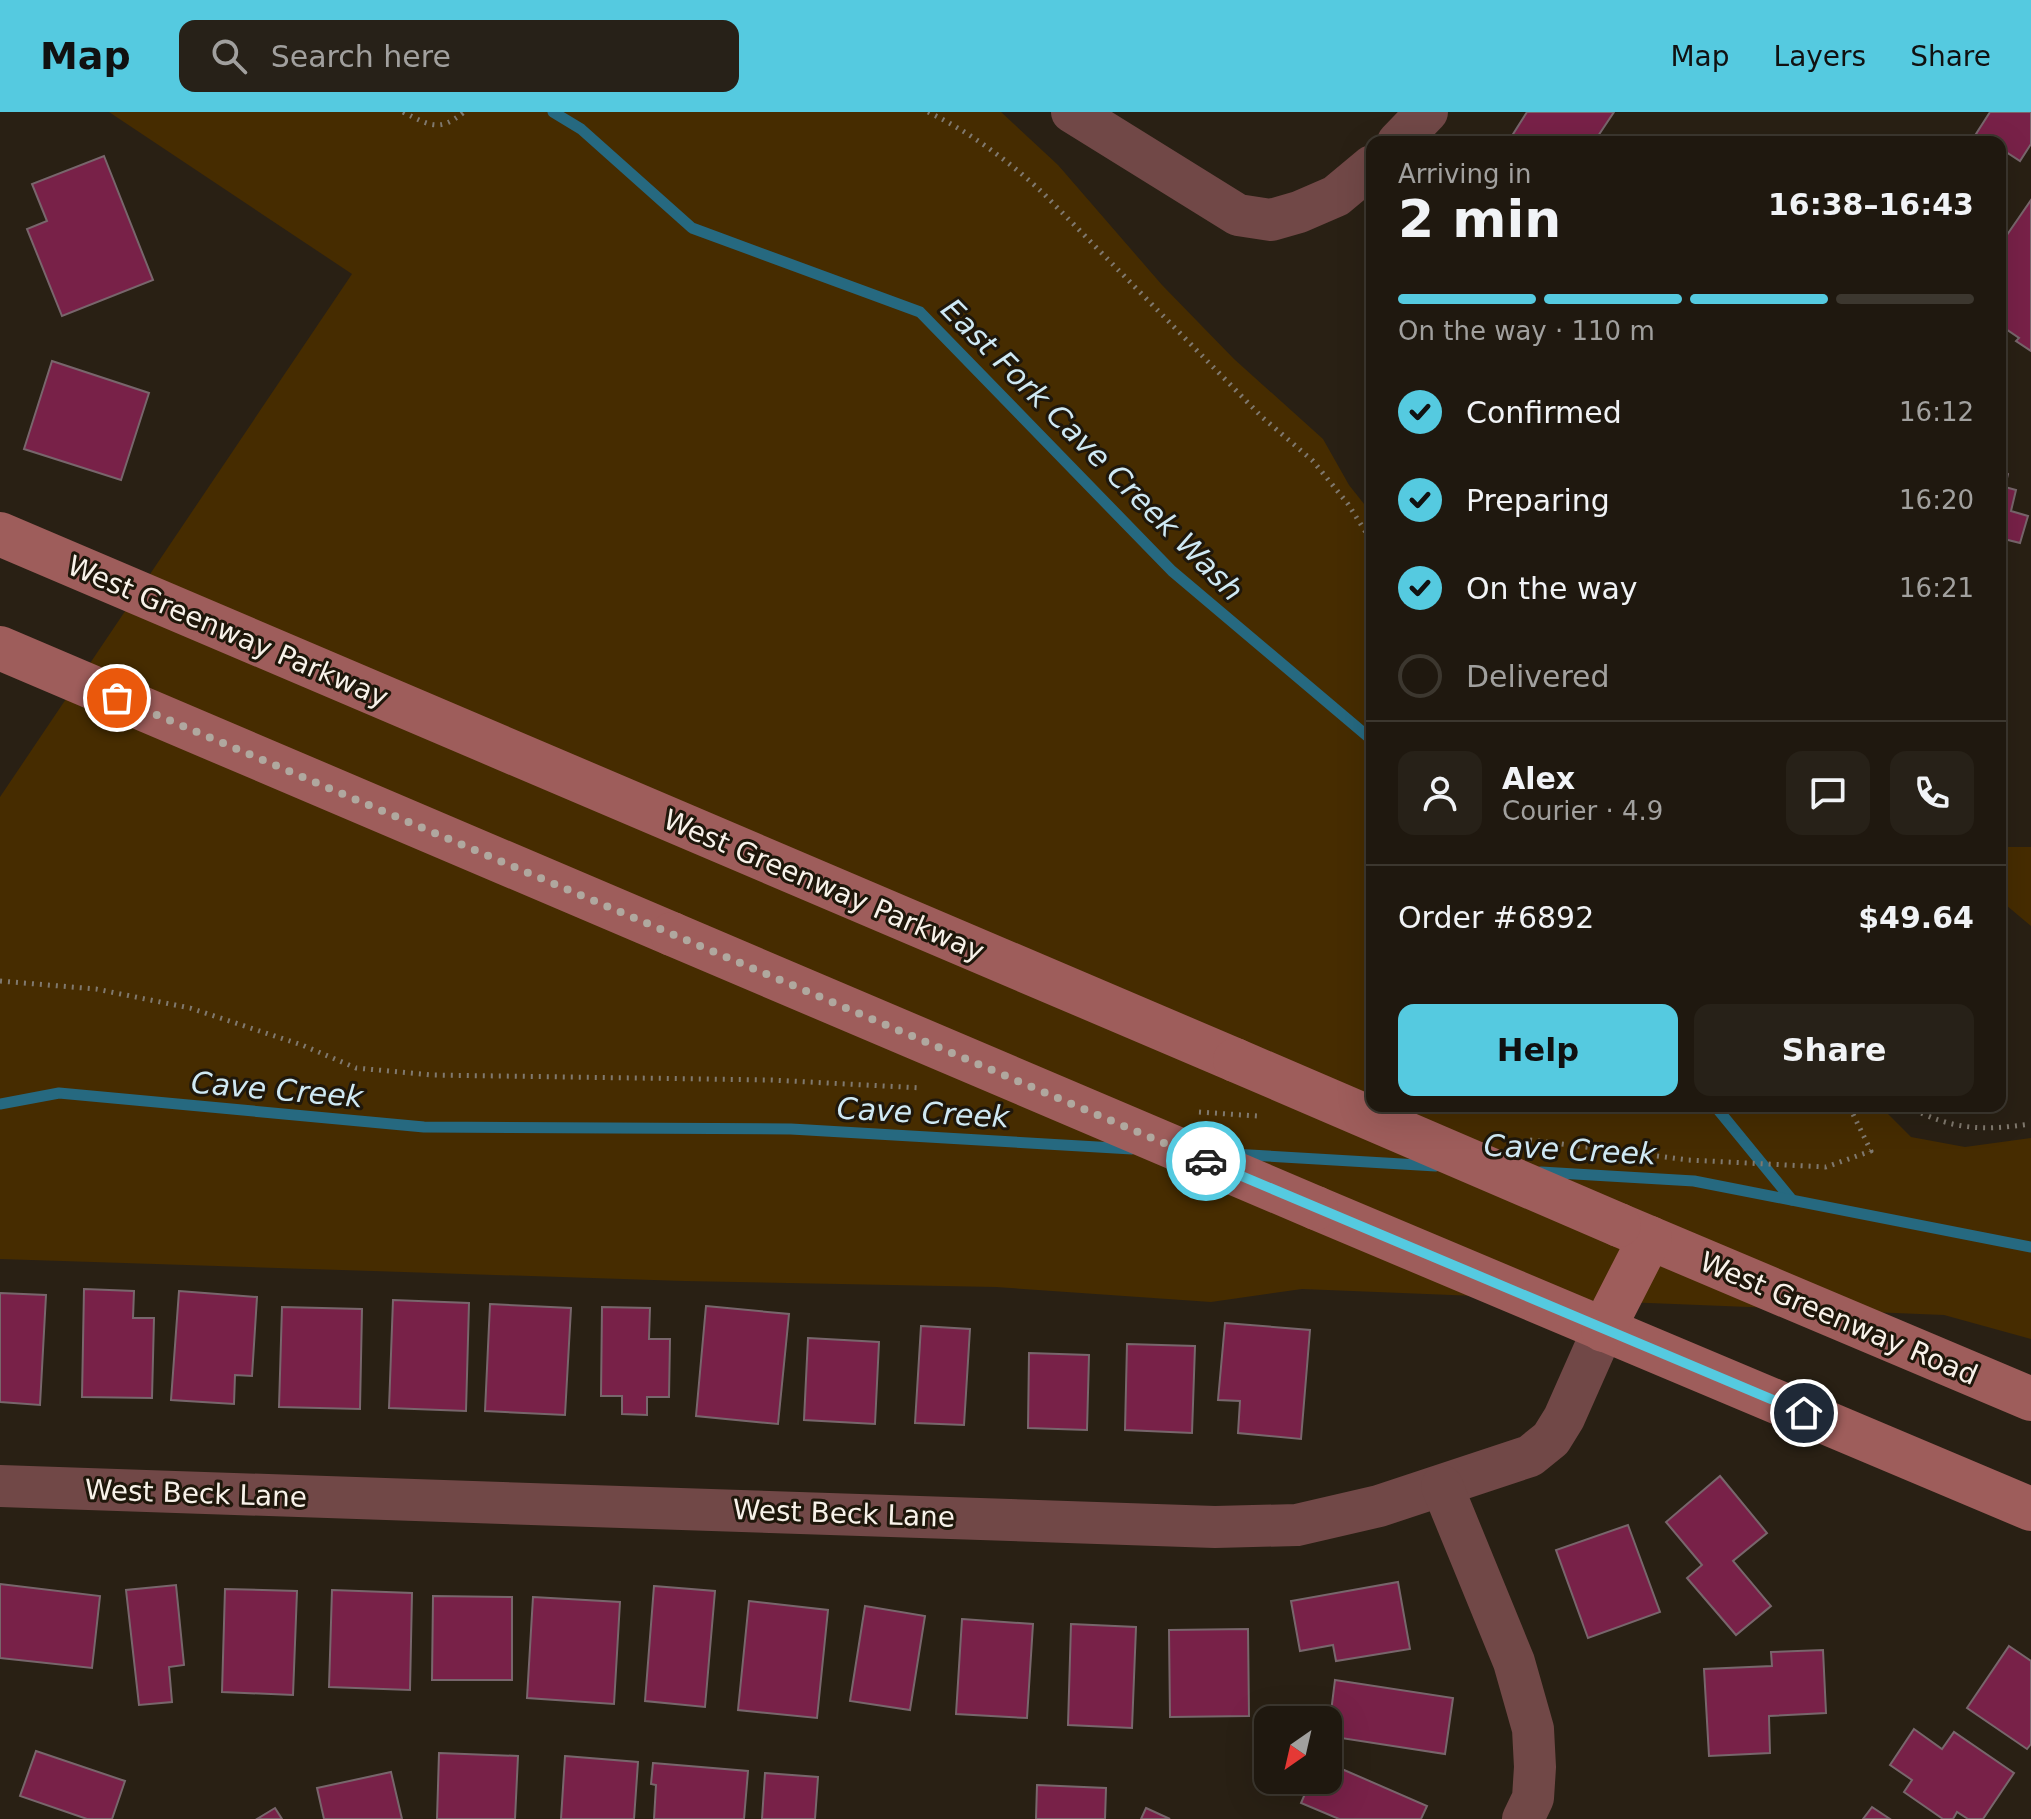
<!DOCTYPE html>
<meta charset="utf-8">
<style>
:root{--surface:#1f180f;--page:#272118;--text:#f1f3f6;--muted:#a1a09e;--line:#3c372f;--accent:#55cae0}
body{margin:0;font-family:"DejaVu Sans",sans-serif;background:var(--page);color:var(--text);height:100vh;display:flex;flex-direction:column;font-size:30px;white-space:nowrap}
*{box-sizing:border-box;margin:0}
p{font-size:26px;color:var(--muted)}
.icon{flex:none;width:44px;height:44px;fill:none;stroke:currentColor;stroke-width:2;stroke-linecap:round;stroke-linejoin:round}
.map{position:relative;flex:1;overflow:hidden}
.side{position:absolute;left:1366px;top:24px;width:640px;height:976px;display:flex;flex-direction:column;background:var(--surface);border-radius:16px;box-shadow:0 8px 32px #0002,0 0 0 2px var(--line)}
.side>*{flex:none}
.needle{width:52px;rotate:214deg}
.fabs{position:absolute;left:1254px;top:1594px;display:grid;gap:16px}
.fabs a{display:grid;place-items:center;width:88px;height:88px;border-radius:16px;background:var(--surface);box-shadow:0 8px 32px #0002,0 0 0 2px var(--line);font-size:40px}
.pin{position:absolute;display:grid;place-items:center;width:68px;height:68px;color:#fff;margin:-34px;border:4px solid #fff;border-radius:50%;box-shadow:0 2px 8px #0007}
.courier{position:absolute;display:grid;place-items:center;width:80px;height:80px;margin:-40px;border:6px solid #55cae0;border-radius:50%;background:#fff;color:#222;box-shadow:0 2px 10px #0007}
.overview em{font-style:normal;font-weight:800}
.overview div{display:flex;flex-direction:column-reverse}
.overview{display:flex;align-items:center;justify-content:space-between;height:136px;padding:0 32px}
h1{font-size:52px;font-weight:800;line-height:60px}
.bar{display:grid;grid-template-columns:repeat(4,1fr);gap:12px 8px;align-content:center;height:96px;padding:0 32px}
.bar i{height:10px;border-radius:6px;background:var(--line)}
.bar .current{background:var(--accent)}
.bar p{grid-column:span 4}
.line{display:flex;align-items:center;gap:20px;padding:0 32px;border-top:2px solid var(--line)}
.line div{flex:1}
.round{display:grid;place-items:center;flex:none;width:84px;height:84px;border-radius:16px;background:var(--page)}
ol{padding:0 32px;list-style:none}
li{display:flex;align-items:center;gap:24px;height:88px}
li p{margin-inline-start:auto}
li .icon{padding:8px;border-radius:50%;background:var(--accent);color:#111;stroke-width:4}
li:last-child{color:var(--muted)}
li i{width:44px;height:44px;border:4px solid var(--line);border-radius:50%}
.button{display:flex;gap:16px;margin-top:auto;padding:16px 32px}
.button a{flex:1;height:92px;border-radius:16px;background:var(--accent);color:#111;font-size:32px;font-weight:800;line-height:92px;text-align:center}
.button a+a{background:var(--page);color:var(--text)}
header{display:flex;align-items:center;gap:48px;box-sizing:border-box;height:112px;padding:0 40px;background:var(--accent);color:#111}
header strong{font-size:38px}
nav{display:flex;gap:44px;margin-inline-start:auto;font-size:28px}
.search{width:560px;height:72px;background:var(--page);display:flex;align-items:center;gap:20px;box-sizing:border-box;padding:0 28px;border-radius:16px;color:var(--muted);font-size:30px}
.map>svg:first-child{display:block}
</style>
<header>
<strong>Map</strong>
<div class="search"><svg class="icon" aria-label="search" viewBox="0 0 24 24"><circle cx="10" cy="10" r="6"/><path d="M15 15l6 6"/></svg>Search here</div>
<nav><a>Map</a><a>Layers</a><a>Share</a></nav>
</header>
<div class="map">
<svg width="2031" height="1707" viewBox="0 0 2031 1707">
<rect width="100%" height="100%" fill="#292014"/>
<g fill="#462c00">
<path d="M109,0H1001L1058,53L1162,173L1234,247L1323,327L1349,373L1372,402V994H1880L1911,1025L1965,1035L2031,1026V1227L1944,1203L1302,1177L1211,1190L996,1175L684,1169L0,1147V685L352,162Z"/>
<path d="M2000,735H2031V814L2000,788Z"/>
</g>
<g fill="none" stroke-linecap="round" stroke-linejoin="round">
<g stroke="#266980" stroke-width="11">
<path d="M553,0L581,17L692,116L920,200L1172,459L1372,628"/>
<path d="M0,992L59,981L424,1015L791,1017L1132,1037"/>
<path d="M1715,994L1792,1088"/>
<path d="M1233,1042L1436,1054"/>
<path d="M1541,1060L1694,1069L2031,1135"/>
</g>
</g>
<g fill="#782148" stroke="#78666c" stroke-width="2">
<path d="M1527,0H1614L1594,30H1508Z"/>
<path d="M1990,0H2031V32L2020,49L2000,36V30H1990L1976,22Z"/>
<path d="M104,44L153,168L62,204L27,117L47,109L32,72Z"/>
<path d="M2031,88V239L2016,229L2019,226L2000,213V133Z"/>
<path d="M52,249L149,281L121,368L24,337Z"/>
<path d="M2000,357L2008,362L2005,375L2016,378L2011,399L2028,404L2020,431L2004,427L2000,442Z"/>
<path d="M84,1177L134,1179L133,1206H154L152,1286L82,1285Z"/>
<path d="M179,1179L257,1185L252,1264L235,1263L234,1292L171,1288Z"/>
<path d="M0,1181L46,1183L40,1293L0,1290Z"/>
<path d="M393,1188L469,1191L466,1299L389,1296Z"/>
<path d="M490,1192L571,1196L565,1303L485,1299Z"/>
<path d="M706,1194L789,1202L778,1312L696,1304Z"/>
<path d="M282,1195L362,1197L360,1297L279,1295Z"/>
<path d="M602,1195L650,1196L649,1227H670L669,1285H647V1303L622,1302V1284H601Z"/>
<path d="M1225,1211L1310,1218L1301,1327L1238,1321L1240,1289L1218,1288Z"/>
<path d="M921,1214L970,1217L964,1313L915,1311Z"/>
<path d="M808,1226L879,1230L875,1312L804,1308Z"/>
<path d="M1127,1232L1195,1234L1192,1321L1125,1318Z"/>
<path d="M1029,1241L1089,1243L1087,1318L1028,1316Z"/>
<path d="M1720,1364L1767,1421L1733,1449L1771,1494L1736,1523L1687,1466L1702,1453L1666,1410Z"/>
<path d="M1628,1413L1660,1500L1588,1526L1556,1438Z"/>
<path d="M1398,1470L1410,1537L1336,1549L1333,1533L1300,1539L1291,1489Z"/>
<path d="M0,1472L100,1484L92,1556L0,1546Z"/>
<path d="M176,1473L184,1553L169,1555L172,1590L139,1593L126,1478Z"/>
<path d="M654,1474L715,1479L705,1595L645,1589Z"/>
<path d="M225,1477L297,1479L293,1583L222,1580Z"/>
<path d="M332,1478L412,1481L410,1578L329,1575Z"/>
<path d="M433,1484L512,1485V1568H432Z"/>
<path d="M533,1485L620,1490L614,1592L527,1586Z"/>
<path d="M749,1489L828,1498L817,1606L738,1598Z"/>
<path d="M865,1494L925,1504L910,1598L850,1589Z"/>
<path d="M962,1507L1033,1512L1027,1606L956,1602Z"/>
<path d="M1071,1512L1136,1515L1132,1616L1068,1613Z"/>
<path d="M1248,1517L1249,1604L1170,1605L1169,1518Z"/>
<path d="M2009,1534L2031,1549V1632L2027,1637L1967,1596Z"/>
<path d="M1823,1538L1826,1601L1769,1604L1770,1641L1709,1644L1704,1557L1772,1554L1771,1540Z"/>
<path d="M1335,1568L1453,1586L1445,1642L1328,1624Z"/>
<path d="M1914,1617L1942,1637L1954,1620L2014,1661L1983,1707H1968L1957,1700L1953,1707H1943L1904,1680L1912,1668L1890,1653Z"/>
<path d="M36,1639L125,1669L112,1707H87L20,1684Z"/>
<path d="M439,1641L518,1644L515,1707H437Z"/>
<path d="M565,1644L638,1650L634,1707H561Z"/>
<path d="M653,1651L748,1659L744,1707H654L656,1673L651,1672Z"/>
<path d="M1328,1651L1427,1694L1421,1707H1339L1301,1691L1311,1668H1328Z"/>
<path d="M391,1660L402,1707H324L317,1676Z"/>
<path d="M765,1661L818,1665L815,1707H762Z"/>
<path d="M1037,1673L1106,1676L1105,1707H1036Z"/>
<path d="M1872,1695L1890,1707H1863Z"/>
<path d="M275,1696L282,1707H257Z"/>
<path d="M1146,1696L1170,1707H1141Z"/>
</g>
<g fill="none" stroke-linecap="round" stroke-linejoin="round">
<g stroke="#80796e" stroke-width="5" stroke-dasharray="2 6" stroke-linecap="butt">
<path d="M403,0C429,13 439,21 464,0"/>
<path d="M928,0C970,20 1010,50 1044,82L1262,305L1313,349L1348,392L1372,430"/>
<path d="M0,869L96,877L190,896L302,933L356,956L432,963L771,968L922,976"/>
<path d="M1907,994C1952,1018 1981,1019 2031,1012"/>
<path d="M1199,1000L1257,1004"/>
<path d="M1530,1028L1688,1048L1826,1055L1871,1039L1849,994"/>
</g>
<g stroke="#714847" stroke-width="42">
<path d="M1072,0L1238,103L1271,108L1299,100L1336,84L1372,54"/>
<path d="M1398,30L1427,0"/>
<path d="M0,1374L1215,1415L1297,1413L1379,1394L1530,1344L1551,1327L1564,1306L1603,1218"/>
<path d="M1442,1374L1514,1550L1533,1617L1535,1655L1533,1686L1523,1707"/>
</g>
<g stroke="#9e5d5b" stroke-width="44">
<path d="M0,422L1235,948"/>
<path d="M0,536L672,822"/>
<path d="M1316,1096L2031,1397"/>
<path d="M1619,1113L2031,1287"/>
<path d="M1603,1218L1650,1126"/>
</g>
<g stroke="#9e5d5b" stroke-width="44">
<path d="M672,822L1316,1096"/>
<path d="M1235,948L1619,1113"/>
</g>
</g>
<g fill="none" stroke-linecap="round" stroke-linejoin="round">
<path stroke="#b0a89f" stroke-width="8" stroke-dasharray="0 14.4" d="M117,586L1206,1049"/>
<path stroke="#55cae0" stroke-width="10" d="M1206,1049L1804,1301"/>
</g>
<g text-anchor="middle" stroke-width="6" stroke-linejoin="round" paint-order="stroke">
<g font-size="28" fill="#f8f2ea" stroke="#1f170b">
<text transform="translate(228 519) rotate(23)" y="10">West Greenway Parkway</text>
<text transform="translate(824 773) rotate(23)" y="10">West Greenway Parkway</text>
<text transform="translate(1839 1206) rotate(23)" y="10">West Greenway Road</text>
<text transform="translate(196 1381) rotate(2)" y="10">West Beck Lane</text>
<text transform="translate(844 1401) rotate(2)" y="10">West Beck Lane</text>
</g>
<g font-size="30" font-style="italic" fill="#cfe9f4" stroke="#1f170b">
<text transform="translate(1092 338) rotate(45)" y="10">East Fork Cave Creek Wash</text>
<text transform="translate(277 978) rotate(5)" y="10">Cave Creek</text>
<text transform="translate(923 1001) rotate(3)" y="10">Cave Creek</text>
<text transform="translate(1570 1038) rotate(3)" y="10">Cave Creek</text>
</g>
</g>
</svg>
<div class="fabs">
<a><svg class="needle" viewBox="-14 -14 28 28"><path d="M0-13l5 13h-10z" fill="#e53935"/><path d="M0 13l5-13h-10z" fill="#a1a09e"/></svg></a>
</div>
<div class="pin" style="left:117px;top:586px;background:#ea580c"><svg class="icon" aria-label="bag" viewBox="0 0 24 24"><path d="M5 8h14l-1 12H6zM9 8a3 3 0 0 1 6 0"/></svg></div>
<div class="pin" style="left:1804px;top:1301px;background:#1f2937"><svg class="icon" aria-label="home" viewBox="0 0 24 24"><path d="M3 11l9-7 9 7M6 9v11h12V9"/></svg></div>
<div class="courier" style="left:1206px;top:1049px"><svg class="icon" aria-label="car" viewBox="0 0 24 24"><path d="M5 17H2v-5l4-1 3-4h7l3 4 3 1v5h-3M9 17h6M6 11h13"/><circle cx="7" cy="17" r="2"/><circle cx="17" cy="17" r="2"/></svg></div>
<section class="side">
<div class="overview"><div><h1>2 min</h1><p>Arriving in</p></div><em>16:38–16:43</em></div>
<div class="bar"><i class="current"></i><i class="current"></i><i class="current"></i><i></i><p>On the way · 110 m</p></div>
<ol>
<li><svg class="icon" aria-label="check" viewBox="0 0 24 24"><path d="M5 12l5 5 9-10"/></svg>Confirmed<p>16:12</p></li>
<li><svg class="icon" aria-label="check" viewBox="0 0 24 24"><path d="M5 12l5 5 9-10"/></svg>Preparing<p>16:20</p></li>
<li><svg class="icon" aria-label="check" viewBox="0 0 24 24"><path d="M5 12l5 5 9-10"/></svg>On the way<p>16:21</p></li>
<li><i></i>Delivered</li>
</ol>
<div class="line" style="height:144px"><a class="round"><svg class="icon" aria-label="person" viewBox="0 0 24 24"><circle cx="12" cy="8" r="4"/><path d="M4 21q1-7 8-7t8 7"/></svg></a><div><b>Alex</b><p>Courier · 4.9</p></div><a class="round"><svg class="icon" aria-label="chat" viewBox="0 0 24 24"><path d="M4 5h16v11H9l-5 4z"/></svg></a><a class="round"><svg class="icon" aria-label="phone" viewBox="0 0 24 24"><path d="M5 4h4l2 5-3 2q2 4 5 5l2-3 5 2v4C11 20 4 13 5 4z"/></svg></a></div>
<div class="line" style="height:104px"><div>Order #6892</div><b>$49.64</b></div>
<div class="button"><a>Help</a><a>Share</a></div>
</section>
</div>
